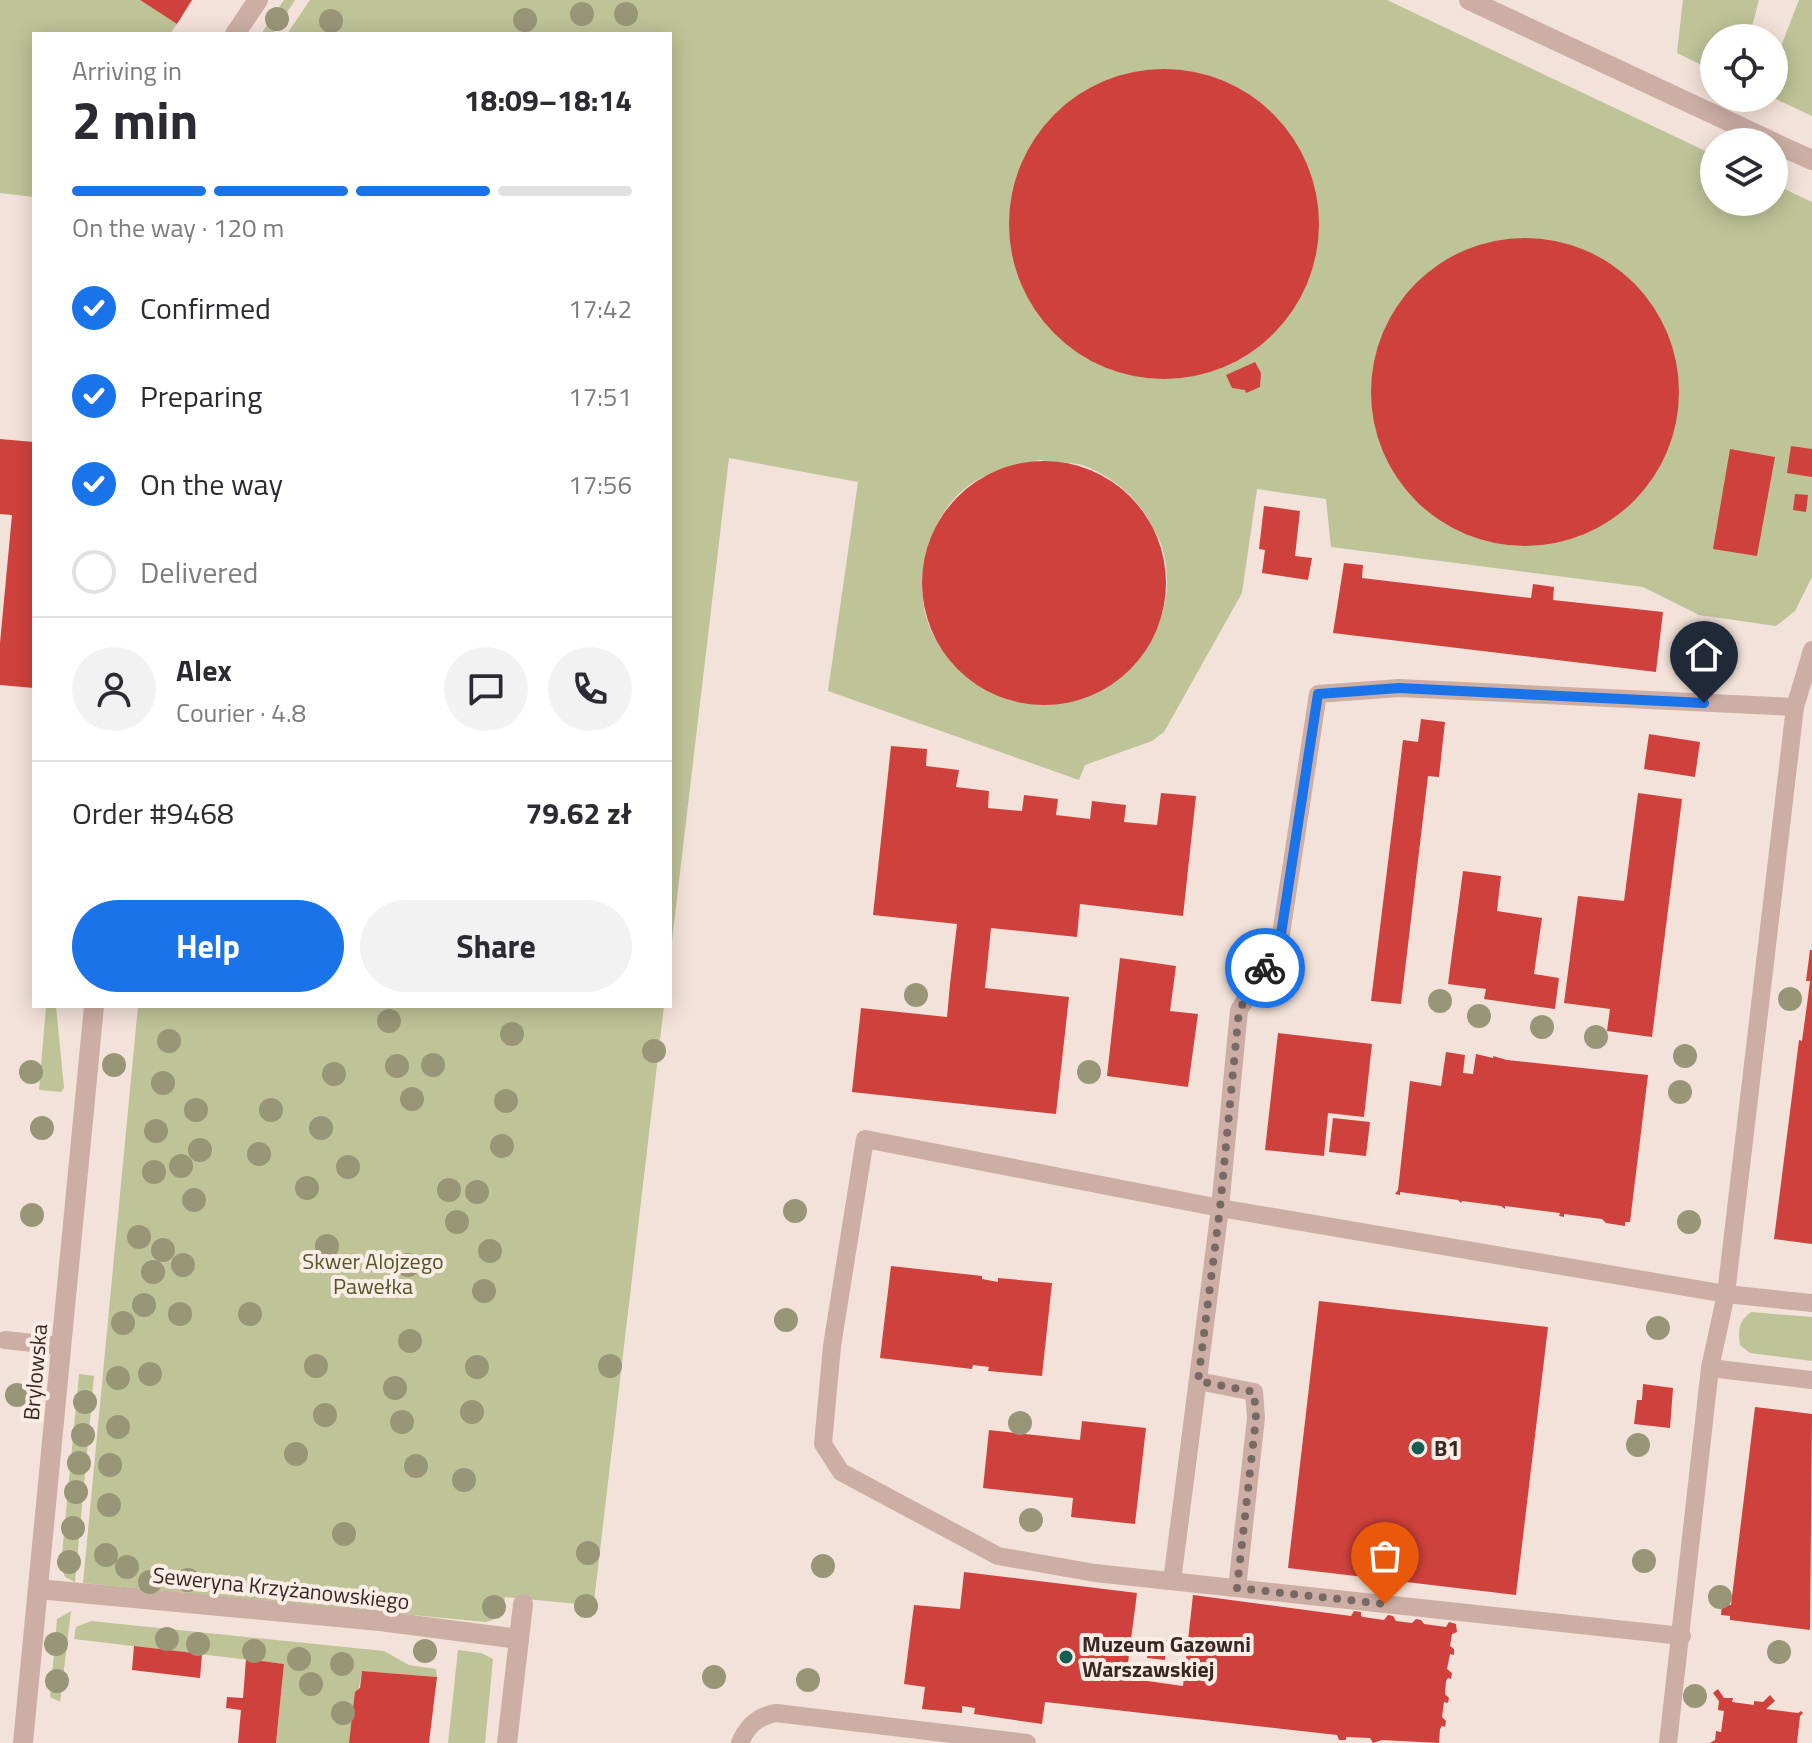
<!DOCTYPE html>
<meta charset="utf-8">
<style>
:root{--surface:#fff;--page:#f2f2f3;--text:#2b2b33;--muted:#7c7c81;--line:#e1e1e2;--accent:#1a73e8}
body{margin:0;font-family:"Titillium Web",sans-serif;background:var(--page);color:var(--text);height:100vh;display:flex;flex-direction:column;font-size:30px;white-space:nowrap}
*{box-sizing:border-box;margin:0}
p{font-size:26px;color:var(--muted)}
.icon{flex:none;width:44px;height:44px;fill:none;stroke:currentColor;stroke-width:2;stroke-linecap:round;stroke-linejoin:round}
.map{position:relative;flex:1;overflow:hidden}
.side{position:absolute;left:32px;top:32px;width:640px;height:976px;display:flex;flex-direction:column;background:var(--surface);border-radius:0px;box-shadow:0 4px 20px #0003}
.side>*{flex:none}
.buttons{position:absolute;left:1700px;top:24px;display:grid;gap:16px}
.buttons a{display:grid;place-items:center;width:88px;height:88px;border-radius:50%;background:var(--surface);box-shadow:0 4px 20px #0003;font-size:40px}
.pin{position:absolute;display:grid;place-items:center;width:68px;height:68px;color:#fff;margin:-82px -34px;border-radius:50% 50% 50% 0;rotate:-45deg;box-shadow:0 0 8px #0007}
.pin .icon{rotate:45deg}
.courier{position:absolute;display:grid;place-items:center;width:80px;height:80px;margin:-40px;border:6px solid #1a73e8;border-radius:50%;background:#fff;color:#222;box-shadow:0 2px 10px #0007}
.summary em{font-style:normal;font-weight:700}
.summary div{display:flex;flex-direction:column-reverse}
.summary{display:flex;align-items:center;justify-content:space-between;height:136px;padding:0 40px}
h1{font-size:52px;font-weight:700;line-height:60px}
.bar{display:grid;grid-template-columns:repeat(4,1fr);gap:12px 8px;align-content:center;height:96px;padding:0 40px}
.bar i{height:10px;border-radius:6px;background:var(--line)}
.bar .active{background:var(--accent)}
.bar p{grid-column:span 4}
.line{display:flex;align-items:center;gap:20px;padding:0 40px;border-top:2px solid var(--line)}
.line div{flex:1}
.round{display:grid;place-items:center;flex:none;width:84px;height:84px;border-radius:42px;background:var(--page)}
ol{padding:0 40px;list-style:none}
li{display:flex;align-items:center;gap:24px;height:88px}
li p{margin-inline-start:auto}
li .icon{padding:8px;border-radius:50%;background:var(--accent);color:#fff;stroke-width:4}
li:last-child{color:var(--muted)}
li i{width:44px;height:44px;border:4px solid var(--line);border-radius:50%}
.primary-button{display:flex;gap:16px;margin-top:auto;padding:16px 40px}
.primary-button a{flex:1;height:92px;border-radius:48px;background:var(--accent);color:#fff;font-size:32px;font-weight:700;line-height:92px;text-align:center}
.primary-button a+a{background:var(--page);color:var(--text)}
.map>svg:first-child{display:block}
</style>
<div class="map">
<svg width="1812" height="1743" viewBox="0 0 1812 1743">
<rect width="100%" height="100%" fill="#f3e2d9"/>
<g fill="#bec398" fill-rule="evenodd">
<path d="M0,0H140L177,24L170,34H34V197L0,193Z"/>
<path d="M284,0H295L273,34H261Z"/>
<path d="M310,0H1387L1714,155V202H1774V184L1812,202V577L1795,611L1776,626L1699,615L1643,587L1331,547L1326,499L1257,489L1242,593L1164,732L1152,741L1085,765L1079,780L828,691L858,482L729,458L670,957V34H287ZM1040,460C1053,462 1069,462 1082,465C1109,474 1137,497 1150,522C1153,529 1158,536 1161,544C1185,614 1135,691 1064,702C1045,705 1022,706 1004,698C980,689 964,674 947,655C906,611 919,529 962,491C985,471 1011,466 1040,460Z"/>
<path d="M1683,0H1759L1749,38H1714V71L1677,53Z"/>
<path d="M1799,0H1812V116L1774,98V64Z"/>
<path d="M46,1006H56L64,1088L61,1092L39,1090Z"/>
<path d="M138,1006H664L593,1610L588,1605L505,1597C502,1611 501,1619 485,1622L83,1583Z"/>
<path d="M1751,1312L1812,1317V1361L1750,1353L1740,1345C1738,1330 1738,1322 1751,1312Z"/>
<path d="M79,1374L94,1376L75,1582L65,1577L61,1565Z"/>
<path d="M71,1611L60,1702L50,1697L57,1619Z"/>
<path d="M91,1621L384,1651L409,1665L436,1669L437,1677L362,1671L349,1743H276L284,1664L74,1639L76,1627Z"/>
<path d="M458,1650L481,1653L493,1659L485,1743H448Z"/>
</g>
<g fill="#cf413c">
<path d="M140,0H192L177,24Z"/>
<circle cx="1164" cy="224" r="155"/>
<circle cx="1525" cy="392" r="154"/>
<path d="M1255,362L1261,373L1260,387L1246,393L1245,390L1232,388L1226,375Z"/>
<path d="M0,439L34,442V688L0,685V643L12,515L0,514Z"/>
<path d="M1791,446L1812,449V477L1787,473Z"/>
<path d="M1730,449L1775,457L1757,556L1713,549Z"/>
<circle cx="1044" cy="583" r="122"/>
<path d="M1795,494L1808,495L1806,512L1793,510Z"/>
<path d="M1264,506L1300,511L1295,556L1312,558L1308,580L1262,573L1265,550L1259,549Z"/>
<path d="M1344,563L1363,565L1362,578L1531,598L1533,584L1554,587L1553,600L1663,612L1656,672L1333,633Z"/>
<path d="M1421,719L1445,722L1439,777L1428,776L1401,1004L1371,1001L1403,740L1418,742Z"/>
<path d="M1649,734L1700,742L1695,777L1644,769Z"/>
<path d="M891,746L927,749L926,766L959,770L956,787L989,791L988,808L1022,811L1024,795L1058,799L1056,815L1090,819L1092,801L1126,805L1124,822L1157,825L1161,793L1196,796L1183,916L1080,904L1077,937L991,928L985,988L1069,997L1056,1114L852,1092L861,1008L947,1017L950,984L957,924L873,915Z"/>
<path d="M1638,793L1682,799L1652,1037L1607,1031L1610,1009L1564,1003L1578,896L1624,901Z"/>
<path d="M1463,871L1501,876L1497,911L1542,918L1534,974L1559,978L1555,1009L1484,999L1486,989L1448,984Z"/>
<path d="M1810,950H1812V1244L1774,1239L1799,1040L1802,1041L1808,997L1810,981H1806Z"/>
<path d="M1120,958L1176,966L1170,1011L1198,1014L1188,1087L1107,1076Z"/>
<path d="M1278,1033L1372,1044L1364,1117L1328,1113L1324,1156L1265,1150Z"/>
<path d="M1446,1052L1465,1055L1463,1073L1473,1074L1476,1054L1493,1058V1056L1507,1060L1648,1075L1630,1222H1625V1226L1606,1223L1602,1219L1564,1214V1217L1559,1216L1560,1213L1505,1206V1209L1501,1206L1462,1201L1461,1203L1458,1200L1400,1192V1195L1395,1194L1398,1190L1410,1081L1441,1086Z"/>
<path d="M1333,1118L1370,1122L1366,1156L1329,1152Z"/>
<path d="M891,1266L982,1276V1279L998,1282V1278L1052,1283L1042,1376L988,1371L989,1367L973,1365L972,1369L880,1358Z"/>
<path d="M1319,1301L1548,1327L1516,1595L1288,1568Z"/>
<path d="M1643,1384L1673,1388L1670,1428L1634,1424L1637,1400H1642Z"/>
<path d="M1755,1407L1812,1414L1810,1630L1730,1620V1616L1721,1615L1722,1604L1731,1605Z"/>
<path d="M1082,1421L1146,1428L1135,1524L1071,1517L1073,1498L983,1488L989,1430L1080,1440Z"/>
<path d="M964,1572L1137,1593L1126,1678L1183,1686L1193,1595L1351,1616L1354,1611L1361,1612V1616L1363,1617L1384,1620L1388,1615L1393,1616L1396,1621L1412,1623L1416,1619L1421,1620L1424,1624L1446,1627L1449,1622L1456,1624L1457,1632L1452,1634L1450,1646L1454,1649V1655L1450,1654L1447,1669L1452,1673L1451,1679L1448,1678L1446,1681L1445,1694L1449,1698L1448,1703L1444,1702L1442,1717L1446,1721L1445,1727L1442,1726L1440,1729L1439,1743L1382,1740L1373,1743L1370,1738L1346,1737V1740H1339L1337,1735L1045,1702L1042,1724L974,1714L975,1708L962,1706V1713L922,1709L925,1687L904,1684L914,1605L960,1609Z"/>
<path d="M1149,1638L1167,1640L1165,1660L1147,1658Z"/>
<path d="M134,1646L202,1654L200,1678L132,1670Z"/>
<path d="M246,1659L284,1664L276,1743H238L241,1710L226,1708L227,1697L243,1698Z"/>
<path d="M362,1671L437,1677L429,1743H349L355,1692L360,1688Z"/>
<path d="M1718,1689L1724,1698H1733L1732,1702L1754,1705V1701L1763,1702L1770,1695L1775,1701L1766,1709L1798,1713L1801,1711L1803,1713L1800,1716L1797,1743H1710L1715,1740L1716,1731L1721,1732L1724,1711L1718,1710L1719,1701L1713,1693Z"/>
</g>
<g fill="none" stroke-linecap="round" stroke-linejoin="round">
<g stroke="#ccaea4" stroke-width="18">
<path d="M1795,707L1399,688L1318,694L1279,947L1239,1010L1220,1208L1726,1294L1812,1303"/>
<path d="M5,1340L61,1346"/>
<path d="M1710,1368L1812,1380"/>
<path d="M1198,1381L1254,1392L1256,1418L1237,1588"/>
<path d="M1172,1581L1220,1208L865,1139L832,1346L823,1444L841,1472L998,1556L1095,1573L1682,1636"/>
<path d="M740,1743C747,1726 758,1716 776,1713L1027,1743"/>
<path d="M1668,1743L1710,1368L1726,1294L1795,707L1812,650"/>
</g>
<g stroke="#ccaea4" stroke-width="20">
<path d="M1469,0L1773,142"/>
<path d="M235,34L258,0"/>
<path d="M1774,143L1812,160"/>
<path d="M38,1589L380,1621L519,1639"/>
<path d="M23,1743L94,1006"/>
<path d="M507,1743L523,1604"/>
</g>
</g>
<g fill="#999678">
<circle cx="582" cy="14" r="12"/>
<circle cx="626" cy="14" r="12"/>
<circle cx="277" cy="19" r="12"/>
<circle cx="525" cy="20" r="12"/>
<circle cx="331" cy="21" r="12"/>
<circle cx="916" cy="995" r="12"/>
<circle cx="1790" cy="999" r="12"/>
<circle cx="1440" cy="1001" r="12"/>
<circle cx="1479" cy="1016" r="12"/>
<circle cx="389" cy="1021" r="12"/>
<circle cx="1542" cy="1027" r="12"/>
<circle cx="512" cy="1034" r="12"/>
<circle cx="1596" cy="1037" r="12"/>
<circle cx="169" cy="1041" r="12"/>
<circle cx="654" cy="1051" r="12"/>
<circle cx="1685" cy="1056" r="12"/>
<circle cx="114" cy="1065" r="12"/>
<circle cx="433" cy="1065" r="12"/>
<circle cx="397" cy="1066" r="12"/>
<circle cx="31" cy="1072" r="12"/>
<circle cx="1089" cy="1072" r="12"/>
<circle cx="334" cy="1074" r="12"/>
<circle cx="163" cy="1083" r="12"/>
<circle cx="1680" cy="1092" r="12"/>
<circle cx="412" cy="1099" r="12"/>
<circle cx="506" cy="1101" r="12"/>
<circle cx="196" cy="1110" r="12"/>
<circle cx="271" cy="1110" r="12"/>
<circle cx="42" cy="1128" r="12"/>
<circle cx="321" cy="1128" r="12"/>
<circle cx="156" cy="1131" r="12"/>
<circle cx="502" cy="1146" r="12"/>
<circle cx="200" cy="1150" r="12"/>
<circle cx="259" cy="1154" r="12"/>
<circle cx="181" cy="1166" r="12"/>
<circle cx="348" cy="1167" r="12"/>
<circle cx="154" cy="1172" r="12"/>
<circle cx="307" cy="1188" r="12"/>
<circle cx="449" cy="1190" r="12"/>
<circle cx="477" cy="1192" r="12"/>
<circle cx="194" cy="1200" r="12"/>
<circle cx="795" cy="1211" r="12"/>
<circle cx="32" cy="1215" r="12"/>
<circle cx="457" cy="1222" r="12"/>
<circle cx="1689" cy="1222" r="12"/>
<circle cx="139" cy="1237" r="12"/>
<circle cx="327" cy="1246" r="12"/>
<circle cx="163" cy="1250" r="12"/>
<circle cx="490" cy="1251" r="12"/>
<circle cx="183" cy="1265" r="12"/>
<circle cx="408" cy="1265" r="12"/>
<circle cx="153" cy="1272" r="12"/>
<circle cx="484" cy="1291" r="12"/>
<circle cx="144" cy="1305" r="12"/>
<circle cx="180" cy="1314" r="12"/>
<circle cx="250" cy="1314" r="12"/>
<circle cx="786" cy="1320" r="12"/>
<circle cx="123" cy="1323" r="12"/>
<circle cx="1658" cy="1328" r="12"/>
<circle cx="410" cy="1341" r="12"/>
<circle cx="316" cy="1366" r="12"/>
<circle cx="610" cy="1366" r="12"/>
<circle cx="477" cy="1367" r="12"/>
<circle cx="150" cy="1374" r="12"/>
<circle cx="118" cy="1378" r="12"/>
<circle cx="395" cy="1388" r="12"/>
<circle cx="17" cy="1395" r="12"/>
<circle cx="85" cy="1402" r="12"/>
<circle cx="472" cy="1412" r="12"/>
<circle cx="325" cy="1415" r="12"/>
<circle cx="402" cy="1422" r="12"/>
<circle cx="1020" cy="1423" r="12"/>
<circle cx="118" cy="1427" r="12"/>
<circle cx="83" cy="1435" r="12"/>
<circle cx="1638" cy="1445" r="12"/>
<circle cx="296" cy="1454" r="12"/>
<circle cx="79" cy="1463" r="12"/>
<circle cx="110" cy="1465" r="12"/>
<circle cx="416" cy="1466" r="12"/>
<circle cx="464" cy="1480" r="12"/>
<circle cx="76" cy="1492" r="12"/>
<circle cx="109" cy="1505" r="12"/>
<circle cx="1031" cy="1520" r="12"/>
<circle cx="73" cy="1528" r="12"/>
<circle cx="344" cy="1534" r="12"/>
<circle cx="588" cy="1553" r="12"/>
<circle cx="106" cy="1555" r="12"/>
<circle cx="1644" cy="1561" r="12"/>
<circle cx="69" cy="1562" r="12"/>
<circle cx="823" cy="1566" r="12"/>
<circle cx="127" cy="1567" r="12"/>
<circle cx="188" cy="1580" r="12"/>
<circle cx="150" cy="1582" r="12"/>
<circle cx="1720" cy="1597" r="12"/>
<circle cx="586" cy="1606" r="12"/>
<circle cx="494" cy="1607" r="12"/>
<circle cx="167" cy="1639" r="12"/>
<circle cx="56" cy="1644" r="12"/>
<circle cx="198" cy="1644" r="12"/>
<circle cx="254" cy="1651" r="12"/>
<circle cx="425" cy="1651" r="12"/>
<circle cx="1779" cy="1652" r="12"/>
<circle cx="299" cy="1659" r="12"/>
<circle cx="342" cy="1664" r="12"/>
<circle cx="714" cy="1677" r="12"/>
<circle cx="808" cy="1680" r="12"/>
<circle cx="57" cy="1681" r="12"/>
<circle cx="311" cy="1684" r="12"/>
<circle cx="1695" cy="1696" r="12"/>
<circle cx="343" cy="1713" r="12"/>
</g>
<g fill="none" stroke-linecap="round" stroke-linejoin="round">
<path stroke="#796965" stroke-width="8" stroke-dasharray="0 14.4" d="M1265,968L1239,1010L1220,1208L1198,1381L1254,1392L1256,1418L1237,1588L1385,1604"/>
<path stroke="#1a73e8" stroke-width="10" d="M1265,968L1279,947L1318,694L1399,688L1704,703"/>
</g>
<g fill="#195c52" stroke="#fbede6" stroke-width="3">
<circle cx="1418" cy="1448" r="8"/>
<circle cx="1066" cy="1657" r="8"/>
</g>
<g text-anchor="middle" stroke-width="8" stroke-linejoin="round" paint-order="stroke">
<g font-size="22" fill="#505728" stroke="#fbede6">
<text x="373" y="1269">Skwer Alojzego<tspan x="373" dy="25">Pawełka</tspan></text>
</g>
<g font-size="22" fill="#372826" stroke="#fbede6">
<text transform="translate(35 1372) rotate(-85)" y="8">Brylowska</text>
<text transform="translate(281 1588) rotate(6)" y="8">Seweryna Krzyżanowskiego</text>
</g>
<g font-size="22" font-weight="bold" fill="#372826" stroke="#fbede6" text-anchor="start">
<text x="1434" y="1456">B1</text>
<text x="1082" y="1652">Muzeum Gazowni<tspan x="1082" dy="25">Warszawskiej</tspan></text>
</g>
</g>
</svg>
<div class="buttons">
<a><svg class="icon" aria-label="locate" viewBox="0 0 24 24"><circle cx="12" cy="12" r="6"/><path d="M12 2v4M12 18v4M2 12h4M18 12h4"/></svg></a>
<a><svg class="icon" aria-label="layers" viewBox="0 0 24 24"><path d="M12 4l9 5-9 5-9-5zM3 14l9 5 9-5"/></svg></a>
</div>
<div class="pin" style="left:1385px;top:1604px;background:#ea580c"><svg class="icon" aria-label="bag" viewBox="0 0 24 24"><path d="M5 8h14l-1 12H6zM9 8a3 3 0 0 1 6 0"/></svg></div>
<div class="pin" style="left:1704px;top:703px;background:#1f2937"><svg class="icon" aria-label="home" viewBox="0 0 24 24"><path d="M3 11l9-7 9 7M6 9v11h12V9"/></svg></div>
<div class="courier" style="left:1265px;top:968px"><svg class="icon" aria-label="bike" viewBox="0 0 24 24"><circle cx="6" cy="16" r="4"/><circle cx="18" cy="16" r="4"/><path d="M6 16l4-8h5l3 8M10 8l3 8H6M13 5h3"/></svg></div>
<section class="side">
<div class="summary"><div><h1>2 min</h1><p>Arriving in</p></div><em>18:09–18:14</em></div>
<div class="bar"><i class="active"></i><i class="active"></i><i class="active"></i><i></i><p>On the way · 120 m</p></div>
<ol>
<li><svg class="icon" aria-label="check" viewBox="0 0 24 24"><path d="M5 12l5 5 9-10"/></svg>Confirmed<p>17:42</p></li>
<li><svg class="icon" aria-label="check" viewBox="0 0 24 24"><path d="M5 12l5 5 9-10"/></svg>Preparing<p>17:51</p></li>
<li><svg class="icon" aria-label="check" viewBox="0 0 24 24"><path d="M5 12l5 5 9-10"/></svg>On the way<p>17:56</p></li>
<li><i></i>Delivered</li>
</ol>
<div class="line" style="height:144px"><a class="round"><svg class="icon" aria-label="person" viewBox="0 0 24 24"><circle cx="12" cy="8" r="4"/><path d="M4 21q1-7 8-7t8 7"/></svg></a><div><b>Alex</b><p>Courier · 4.8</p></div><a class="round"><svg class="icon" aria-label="chat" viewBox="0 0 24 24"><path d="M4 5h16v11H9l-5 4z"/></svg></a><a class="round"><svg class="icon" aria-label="phone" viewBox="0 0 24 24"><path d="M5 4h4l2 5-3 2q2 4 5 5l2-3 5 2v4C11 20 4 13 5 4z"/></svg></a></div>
<div class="line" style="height:104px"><div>Order #9468</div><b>79.62 zł</b></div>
<div class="primary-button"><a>Help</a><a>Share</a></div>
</section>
</div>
